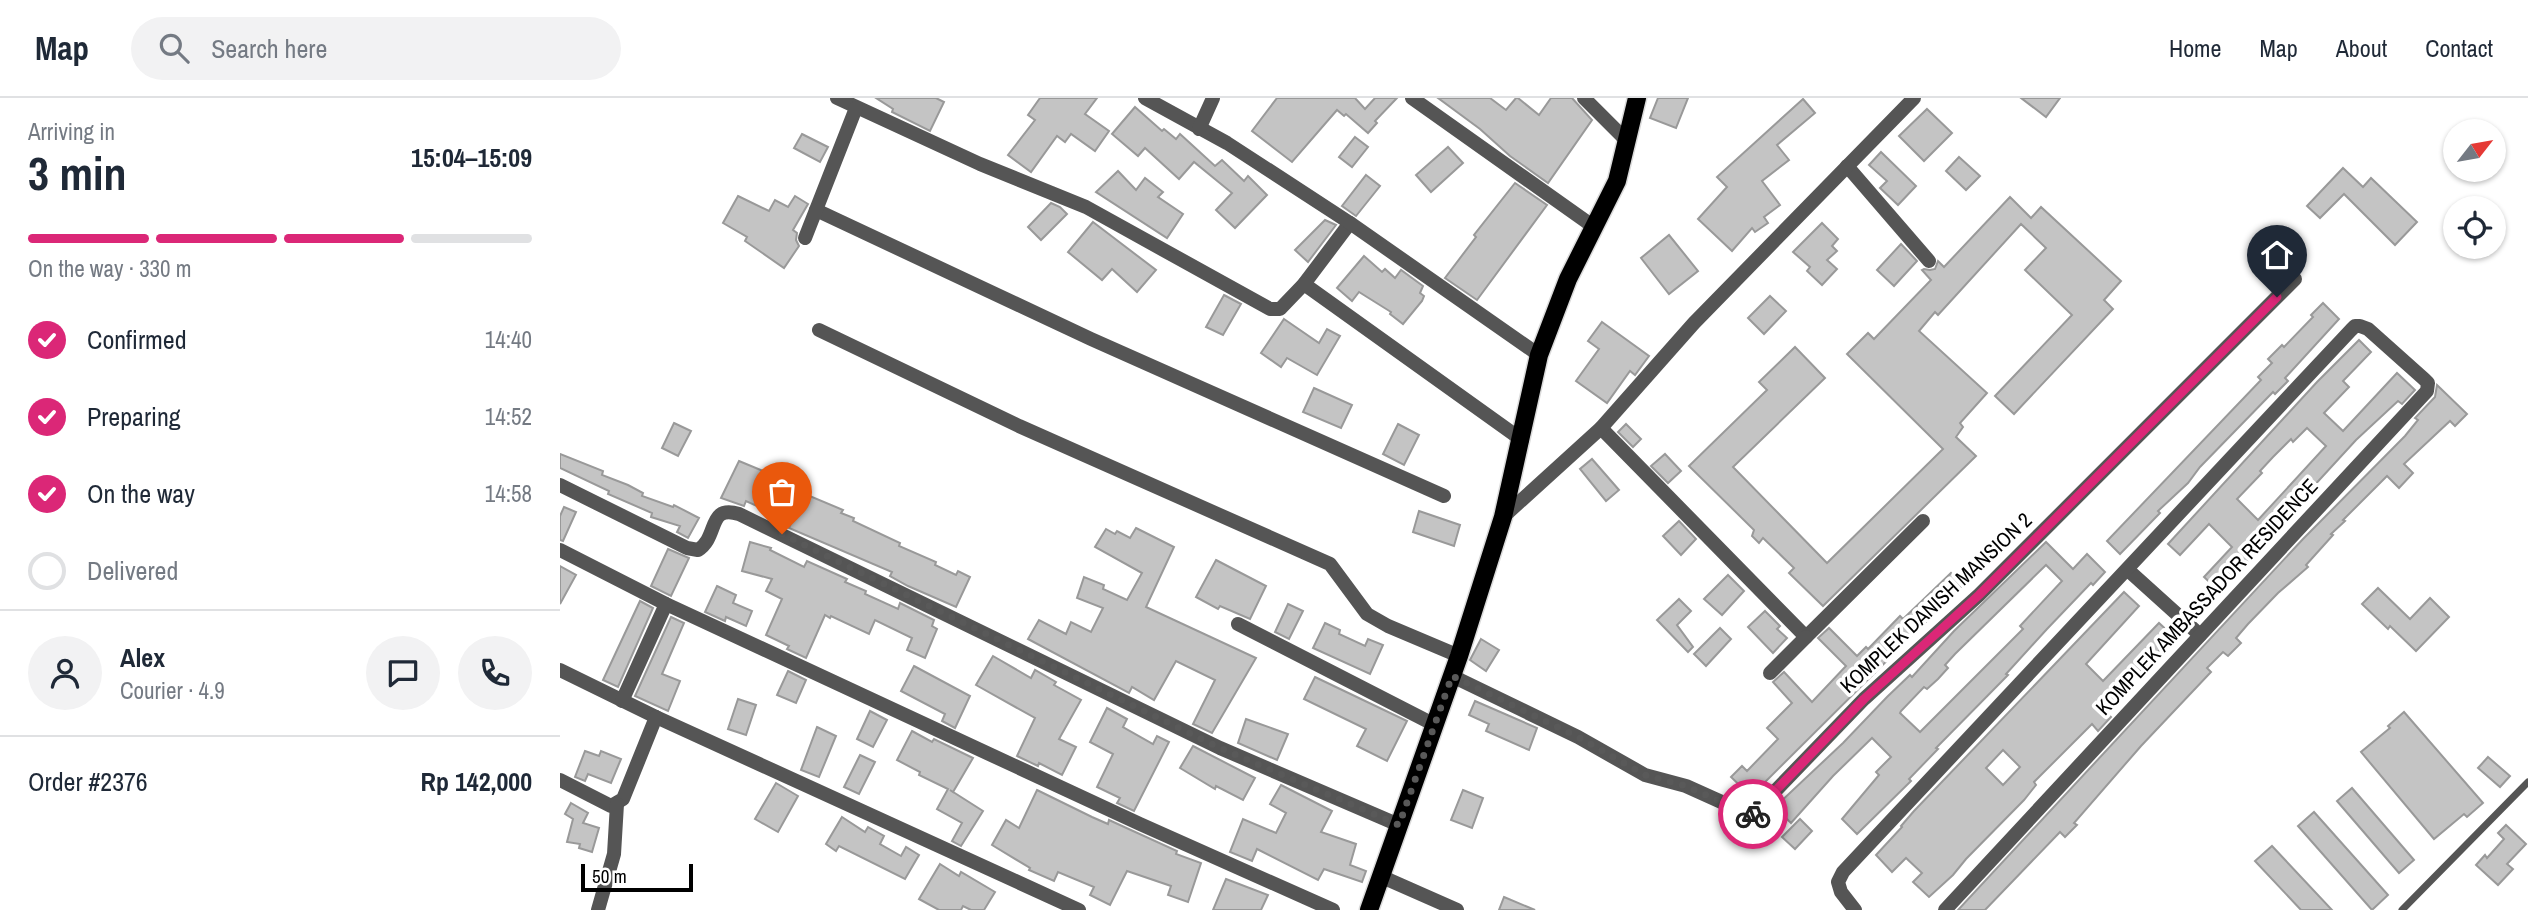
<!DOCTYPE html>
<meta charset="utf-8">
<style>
:root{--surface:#fff;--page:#f2f2f3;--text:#1f2937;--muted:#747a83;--line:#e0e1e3;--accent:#db2777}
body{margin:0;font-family:"Archivo Narrow",sans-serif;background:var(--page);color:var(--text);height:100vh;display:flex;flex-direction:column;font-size:26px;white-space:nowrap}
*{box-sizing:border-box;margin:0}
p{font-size:23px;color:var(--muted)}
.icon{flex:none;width:38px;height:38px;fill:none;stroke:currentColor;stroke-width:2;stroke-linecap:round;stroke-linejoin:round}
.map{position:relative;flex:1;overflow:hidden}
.details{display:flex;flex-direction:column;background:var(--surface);width:560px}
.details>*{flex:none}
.needle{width:46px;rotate:59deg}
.tools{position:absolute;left:1883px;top:21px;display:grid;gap:14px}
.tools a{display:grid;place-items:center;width:63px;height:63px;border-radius:50%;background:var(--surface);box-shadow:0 2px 5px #0004;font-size:35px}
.scale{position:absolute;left:21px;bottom:18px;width:112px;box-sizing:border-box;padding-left:7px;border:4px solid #000;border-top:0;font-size:19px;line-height:24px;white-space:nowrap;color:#000;-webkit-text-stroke:5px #fff;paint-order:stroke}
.pin{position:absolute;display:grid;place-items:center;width:60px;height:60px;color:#fff;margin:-72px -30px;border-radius:50% 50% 50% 0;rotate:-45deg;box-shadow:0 0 7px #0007}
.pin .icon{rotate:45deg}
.courier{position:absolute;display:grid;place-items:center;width:70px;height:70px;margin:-35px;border:5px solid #db2777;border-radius:50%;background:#fff;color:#222;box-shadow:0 2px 9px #0007}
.head em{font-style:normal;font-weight:700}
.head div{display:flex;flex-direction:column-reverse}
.head{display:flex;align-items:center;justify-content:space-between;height:119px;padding:0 28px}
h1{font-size:46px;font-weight:700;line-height:52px}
.bar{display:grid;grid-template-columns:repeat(4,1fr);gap:10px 7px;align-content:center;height:84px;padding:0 28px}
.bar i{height:9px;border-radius:5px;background:var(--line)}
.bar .active{background:var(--accent)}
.bar p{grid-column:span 4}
.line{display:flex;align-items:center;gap:18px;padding:0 28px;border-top:2px solid var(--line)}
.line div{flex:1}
.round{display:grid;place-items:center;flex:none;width:74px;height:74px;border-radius:37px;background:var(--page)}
ol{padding:0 28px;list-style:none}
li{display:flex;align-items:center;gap:21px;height:77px}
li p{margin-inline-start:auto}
li .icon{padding:7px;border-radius:50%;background:var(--accent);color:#fff;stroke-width:4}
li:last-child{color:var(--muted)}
li i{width:38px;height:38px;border:4px solid var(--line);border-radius:50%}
header{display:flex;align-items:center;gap:42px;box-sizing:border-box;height:98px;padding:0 35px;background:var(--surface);border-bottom:2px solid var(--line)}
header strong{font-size:33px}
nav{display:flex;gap:38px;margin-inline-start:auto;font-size:24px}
.search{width:490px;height:63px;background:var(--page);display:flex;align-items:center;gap:18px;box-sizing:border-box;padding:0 24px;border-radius:38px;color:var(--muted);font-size:26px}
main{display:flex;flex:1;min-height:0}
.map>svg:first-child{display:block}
</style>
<header>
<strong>Map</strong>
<div class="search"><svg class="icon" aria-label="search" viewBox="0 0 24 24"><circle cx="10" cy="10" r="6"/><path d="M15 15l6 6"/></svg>Search here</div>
<nav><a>Home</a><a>Map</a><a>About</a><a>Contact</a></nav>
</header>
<main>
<section class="details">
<div class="head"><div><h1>3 min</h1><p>Arriving in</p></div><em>15:04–15:09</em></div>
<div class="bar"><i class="active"></i><i class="active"></i><i class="active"></i><i></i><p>On the way · 330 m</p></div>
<ol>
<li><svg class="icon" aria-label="check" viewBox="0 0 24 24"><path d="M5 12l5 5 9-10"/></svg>Confirmed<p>14:40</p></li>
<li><svg class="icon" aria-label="check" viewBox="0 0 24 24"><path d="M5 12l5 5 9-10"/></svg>Preparing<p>14:52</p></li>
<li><svg class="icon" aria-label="check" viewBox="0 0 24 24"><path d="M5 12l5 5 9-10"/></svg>On the way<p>14:58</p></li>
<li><i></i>Delivered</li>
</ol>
<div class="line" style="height:126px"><a class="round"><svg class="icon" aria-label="person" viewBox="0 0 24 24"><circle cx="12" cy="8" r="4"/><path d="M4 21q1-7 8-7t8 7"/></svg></a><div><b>Alex</b><p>Courier · 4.9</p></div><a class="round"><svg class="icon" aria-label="chat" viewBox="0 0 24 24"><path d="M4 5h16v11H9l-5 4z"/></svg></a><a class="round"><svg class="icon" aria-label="phone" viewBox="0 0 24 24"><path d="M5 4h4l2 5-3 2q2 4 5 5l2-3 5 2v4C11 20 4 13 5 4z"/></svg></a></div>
<div class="line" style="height:91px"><div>Order #2376</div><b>Rp 142,000</b></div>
</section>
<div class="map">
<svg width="1968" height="812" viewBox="0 0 1968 812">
<rect width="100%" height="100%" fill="#fff"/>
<g fill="#c4c4c4" stroke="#999" stroke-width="2" fill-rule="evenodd">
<path d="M316,0H376L384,4L370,33L332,14L333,11Z"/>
<path d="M480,0H537L525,16L549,33L535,53L511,36L505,44L497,38L471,74L448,57L475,22L468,17Z"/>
<path d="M717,0H795L805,11L815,0H837L815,23L817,25L808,35L786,16L784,18L777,12L732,64L692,33Z"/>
<path d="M878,0H930L946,12L956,0H958L979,17L991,0H1012L1032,22L988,85L950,58L920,31Z"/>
<path d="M1098,0H1128L1116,30L1090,20Z"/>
<path d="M1461,0H1500L1486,19Z"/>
<path d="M1243,1L1255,15L1217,47L1229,62L1202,83L1220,107L1204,119L1208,125L1195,134L1192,130L1172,153L1138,121L1167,89L1157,79Z"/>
<path d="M575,9L602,33L604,31L616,41L620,36L655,68L662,62L684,83L688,78L707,97L675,130L656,112L672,95L634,64L619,81L585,50L578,58L552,36Z"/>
<path d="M1367,11L1392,35L1364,63L1339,38Z"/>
<path d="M242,36L268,49L260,64L234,50Z"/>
<path d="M795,39L808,49L792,69L779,59Z"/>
<path d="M888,49L903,65L871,94L856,77Z"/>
<path d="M1321,54L1356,88L1338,107L1320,90L1327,83L1309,67Z"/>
<path d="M1399,59L1420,78L1406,92L1386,73Z"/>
<path d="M1783,70L1803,89L1811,80L1857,124L1835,147L1784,96L1760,120L1747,108Z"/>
<path d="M558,73L576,92L585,80L603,94L598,99L623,116L607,140L536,94Z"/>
<path d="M806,77L820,88L796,118L782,108Z"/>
<path d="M955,85L987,107L917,202L885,180L916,139L914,137Z"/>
<path d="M178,98L209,113L215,102L228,109L235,98L248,106L233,132L237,135L236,142L239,148L224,170L185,143L187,139L163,125Z"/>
<path d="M1450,99L1471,120L1481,109L1561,183L1544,202L1553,211L1454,316L1435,298L1512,217L1465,172L1486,150L1461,126L1378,217L1375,214L1359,233L1427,295L1400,325L1403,329L1396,339L1416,358L1263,508L1229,475L1234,470L1203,440L1199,445L1192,438L1194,432L1129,368L1207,292L1199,284L1235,249L1265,280L1173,369L1267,465L1383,351L1287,256L1308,235L1314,241L1371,182L1362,172L1364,171L1370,172L1375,171L1378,163L1384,169Z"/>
<path d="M491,105L500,109L507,116L481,142L468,129Z"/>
<path d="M765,122L776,127L748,164L735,152Z"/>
<path d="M533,124L596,172L577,194L552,171L542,182L508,154Z"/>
<path d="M1262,125L1278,141L1272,148L1277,153L1267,162L1277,171L1262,187L1247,173L1250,169L1233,154Z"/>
<path d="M1109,137L1138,173L1109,196L1081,160Z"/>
<path d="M1341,146L1357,163L1334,188L1317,172Z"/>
<path d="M804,158L822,174L825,171L835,180L841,172L863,188L860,195L864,198L862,203L843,226L830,216L831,214L799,194L792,203L777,190Z"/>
<path d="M664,197L681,206L663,237L646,229Z"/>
<path d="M1210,198L1226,213L1204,236L1188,220Z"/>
<path d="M1763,205L1779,221L1725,280L1728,283L1715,296L1713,294L1640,369L1628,385L1598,413L1600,415L1560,456L1547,443L1701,282L1698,279L1712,265L1708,261L1722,247L1724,249L1753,219L1751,217Z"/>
<path d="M724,221L759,245L767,231L780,238L757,277L727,260L721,269L701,255Z"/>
<path d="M1042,224L1089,258L1075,277L1070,273L1047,305L1016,283L1039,251L1028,243Z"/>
<path d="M1799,242L1811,254L1783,283L1789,289L1764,315L1783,333L1837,275L1855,292L1842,306L1838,303L1796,342L1740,403L1742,405L1726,421L1728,423L1717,434L1714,431L1697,448L1700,451L1659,493L1644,479L1672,449L1649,426L1620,457L1608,446L1757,284ZM1747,330L1766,348L1698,422L1677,401L1702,375L1700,373L1713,359L1731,341L1733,344Z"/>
<path d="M1877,287L1907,316L1895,328L1890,323L1844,366L1853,375L1839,390L1827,378L1783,422L1785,423L1771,436L1773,437L1746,467L1748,469L1718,495L1688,526L1676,540L1681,545L1668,558L1663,554L1647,570L1651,574L1581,648L1514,725L1517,727L1505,739L1500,734L1425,812H1398L1743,441L1845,338L1858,322L1855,320L1875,299Z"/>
<path d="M754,290L792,307L781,330L743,314Z"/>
<path d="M114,325L131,333L118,358L102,350Z"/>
<path d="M838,326L859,337L844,367L823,356Z"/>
<path d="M1066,326L1081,341L1073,349L1058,334Z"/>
<path d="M0,356L43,373L42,377L68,387L83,395L82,398L113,409L114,407L139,420L128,440L117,434L120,428L91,419L92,415L48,396L49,393L0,370Z"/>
<path d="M1105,356L1121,373L1108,385L1091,368Z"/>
<path d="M1032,361L1059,392L1046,403L1020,371Z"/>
<path d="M179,363L242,389L240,394L283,412L281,415L294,420L293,423L340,445L339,448L376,464L375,467L396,477L398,473L410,479L396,509L348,488L330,478L332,474L229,430L235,416L211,405L208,413L186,403L184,408L161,400Z"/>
<path d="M4,409L16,414L3,443L0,442V418Z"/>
<path d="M859,413L900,427L894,448L853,434Z"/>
<path d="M1119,423L1136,441L1121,457L1103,438Z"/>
<path d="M576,430L614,449L586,509L696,560L652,635L633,626L655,582L616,563L594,602L572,589L569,595L468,541L479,522L506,536L511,524L531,534L543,510L517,500L524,479L544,487L543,491L567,502L582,475L535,449L546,431L555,436L557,433L570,440Z"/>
<path d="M190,444L211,450L210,452L244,469L247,463L287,481L285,484L306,493L305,496L338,511L340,505L374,522L372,528L377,531L365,560L347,552L352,540L315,522L309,536L271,518L270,520L265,517L246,560L227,551L229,548L206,537L222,501L206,493L212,481L182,473Z"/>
<path d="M1486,444L1513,471L1527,456L1545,474L1533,487L1531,485L1487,531L1446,576L1448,577L1376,650L1378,651L1349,681L1351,683L1297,736L1282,721L1319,677L1316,674L1331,659L1312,640L1273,678L1231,725L1215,709L1283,645L1327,599L1350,577L1352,579L1394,533ZM1486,467L1502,483L1460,528L1463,531L1360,634L1340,615L1341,613L1364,589L1367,591L1378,581L1388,570L1385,567L1395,556Z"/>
<path d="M108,451L129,460L111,498L91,488Z"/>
<path d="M656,462L706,488L690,521L660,508L658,511L636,499Z"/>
<path d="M0,468L16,477L0,506Z"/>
<path d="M1391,475L1403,487L1191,698L1171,679L1182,668L1187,673L1218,641L1207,630L1232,605L1213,584L1224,574L1252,604L1286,568L1258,540L1269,530L1297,558L1306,549L1308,551L1340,518L1343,521Z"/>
<path d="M1168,477L1184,493L1162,517L1144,501Z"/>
<path d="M157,488L176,497L173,505L192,513L186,528L166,519L165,523L145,514Z"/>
<path d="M1818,490L1850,521L1870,500L1889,519L1856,553L1830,528L1828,531L1802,506Z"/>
<path d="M1564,494L1579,508L1526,566L1543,583L1599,525L1613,538L1558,597L1560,599L1545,613L1551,619L1538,633L1532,626L1474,684L1476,687L1464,702L1406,761L1393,777L1369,799L1353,784L1362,775L1346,760L1332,774L1316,757L1342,729L1341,728L1354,713ZM1443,652L1460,669L1443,687L1426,670Z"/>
<path d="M1119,501L1131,513L1117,527L1133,549L1128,554L1097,522Z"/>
<path d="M80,503L93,510L58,589L43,582Z"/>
<path d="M728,506L743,513L729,541L715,534Z"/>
<path d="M1205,513L1220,528L1217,531L1227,540L1213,555L1188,529Z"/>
<path d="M111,519L124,525L102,576L120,583L108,613L75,598Z"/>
<path d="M765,525L780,532L779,536L805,548L808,541L823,547L810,576L753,550Z"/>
<path d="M1160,530L1171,541L1146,568L1134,556Z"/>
<path d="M921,541L939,552L926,573L910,562Z"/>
<path d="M433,558L471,580L475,572L496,584L494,587L521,602L499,641L516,649L502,677L479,665L478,668L457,658L475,620L416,587Z"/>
<path d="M354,568L410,598L395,630L382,623L385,616L341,593Z"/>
<path d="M228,573L246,582L236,605L217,597Z"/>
<path d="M755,579L847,623L827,663L797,648L806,631L744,601Z"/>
<path d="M178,601L196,607L186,637L168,631Z"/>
<path d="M915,603L977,630L969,652L926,633L929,626L909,617Z"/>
<path d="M547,610L567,621L563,629L593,646L597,638L609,644L574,713L557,705L560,700L537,689L553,656L530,644Z"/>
<path d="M310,613L327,622L313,649L297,641Z"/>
<path d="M1844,614L1923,705L1907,719L1904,716L1874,741L1801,654L1830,630L1828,628Z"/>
<path d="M686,621L728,636L717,662L678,645Z"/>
<path d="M257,629L276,638L259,679L241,672Z"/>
<path d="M352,633L372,644L374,641L413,660L393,694L390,692L423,713L401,748L392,743L402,725L377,711L388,691L359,677L360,674L337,662Z"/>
<path d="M633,648L695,680L683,702L656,688L655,691L620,670Z"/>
<path d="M25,653L39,658L41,653L61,661L51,685L28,676L25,683L15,679Z"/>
<path d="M300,657L315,664L299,696L284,689Z"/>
<path d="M1928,659L1950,678L1940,689L1918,670Z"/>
<path d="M216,685L238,698L218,734L195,721Z"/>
<path d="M721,687L772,713L761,734L796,746L790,767L806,773L802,784L764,771L758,782L697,751L692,763L670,754L683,721L716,735L726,715L710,706Z"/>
<path d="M1792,690L1854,762L1839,775L1777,703Z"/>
<path d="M477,692L532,719L548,726L549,722L617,753L616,756L641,765L628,804L608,797L611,788L567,773L550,807L530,797L534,789L498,774L494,783L469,772L470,770L432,747L446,722L459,730Z"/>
<path d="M903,692L923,700L912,730L891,722Z"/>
<path d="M11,705L28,715L23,725L39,730L32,754L19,750L20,746L7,744L13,721L5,716Z"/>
<path d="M1754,714L1828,797L1812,812L1738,728Z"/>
<path d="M282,719L305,734L308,729L324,738L320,746L341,758L346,749L359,757L345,781L279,748L276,753L266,746Z"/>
<path d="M1240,721L1252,733L1235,751L1222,739Z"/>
<path d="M1946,727L1966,746L1947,766L1953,771L1938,787L1916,767L1925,757L1927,760L1944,741L1938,735Z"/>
<path d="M1712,748L1772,812H1741L1695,763Z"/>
<path d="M380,766L399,778L401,774L435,794L424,812H411L403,808L401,812H379L359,801Z"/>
<path d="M666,781L708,797L701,812H653Z"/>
<path d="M944,799L975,812H939Z"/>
</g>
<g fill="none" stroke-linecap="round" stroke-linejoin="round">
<defs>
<path id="primary" d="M809,812L899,558L943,419L979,257L1008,181L1057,83L1077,0"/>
</defs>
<use href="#primary" stroke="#dbdbdb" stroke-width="21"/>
<path stroke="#555" stroke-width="7" d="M1842,812L1968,684"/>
<g stroke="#555" stroke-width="14">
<path d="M277,0L420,66L526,109L710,211H720L744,186L790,125"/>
<path d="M585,0L667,45L790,125L979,257"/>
<path d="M852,0L1034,129"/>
<path d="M1024,0L1067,43"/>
<path d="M639,31L653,0"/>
<path d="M1287,68L1369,163"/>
<path d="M256,112L531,241L884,398"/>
<path d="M245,140L296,10"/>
<path d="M744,186L962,342"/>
<path d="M259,232L459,328L770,466L807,516L828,528L899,558"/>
<path d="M1041,330L1246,539L1363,423"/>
<path d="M0,387L127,450L138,452C159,439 147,406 179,416L660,650L839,727"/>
<path d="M943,419L1041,330L1134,225L1354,0"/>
<path d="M0,452L106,506L580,726L773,812"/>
<path d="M1568,472L1640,537"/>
<path d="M678,526L875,627"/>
<path d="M0,572L96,619L519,812"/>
<path d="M1210,575L1246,539"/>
<path d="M892,578L1018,639L1085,677L1126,688L1186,715L1193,716L1304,601L1419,497L1735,181"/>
<path d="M62,603L106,506"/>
<path d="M0,682L51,708L63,701L96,619"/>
<path d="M820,778L897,812"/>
<path d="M38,812L54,756L57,706"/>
<path d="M1295,812L1281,794L1278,784L1283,774L1791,232L1795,228H1800L1808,231L1864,281L1868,285L1867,293L1385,812"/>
</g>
<use href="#primary" stroke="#000" stroke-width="18"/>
</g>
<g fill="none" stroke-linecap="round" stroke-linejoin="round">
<path stroke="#595959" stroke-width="7" stroke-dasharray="0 12.6" d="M222,436L660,650L839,727L892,578L1018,639L1085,677L1126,688L1186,715L1193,716"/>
<path stroke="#db2777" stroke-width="9" d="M1193,716L1304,601L1419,497L1717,199"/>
</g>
<g text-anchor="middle" stroke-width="7" stroke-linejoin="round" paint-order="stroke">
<g font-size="21" fill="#000" stroke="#fff">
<text transform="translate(1647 499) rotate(-47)" y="7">KOMPLEK AMBASSADOR RESIDENCE</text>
<text transform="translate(1376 505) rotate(-43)" y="7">KOMPLEK DANISH MANSION 2</text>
</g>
</g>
</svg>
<div class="tools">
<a><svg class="needle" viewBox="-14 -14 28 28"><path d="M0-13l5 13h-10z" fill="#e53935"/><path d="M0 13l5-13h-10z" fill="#747a83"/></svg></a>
<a><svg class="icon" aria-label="locate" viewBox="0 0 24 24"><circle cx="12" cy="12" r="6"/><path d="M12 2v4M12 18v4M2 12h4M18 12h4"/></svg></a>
</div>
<div class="scale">50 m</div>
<div class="pin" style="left:222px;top:436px;background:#ea580c"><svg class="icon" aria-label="bag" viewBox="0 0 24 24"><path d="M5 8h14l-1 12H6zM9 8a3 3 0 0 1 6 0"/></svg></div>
<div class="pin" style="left:1717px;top:199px;background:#1f2937"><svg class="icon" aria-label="home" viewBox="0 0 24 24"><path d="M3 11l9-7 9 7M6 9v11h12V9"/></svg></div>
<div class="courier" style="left:1193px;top:716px"><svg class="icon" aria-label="bike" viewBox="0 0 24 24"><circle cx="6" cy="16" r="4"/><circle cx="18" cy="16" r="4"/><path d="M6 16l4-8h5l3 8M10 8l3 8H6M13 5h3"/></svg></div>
</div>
</main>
